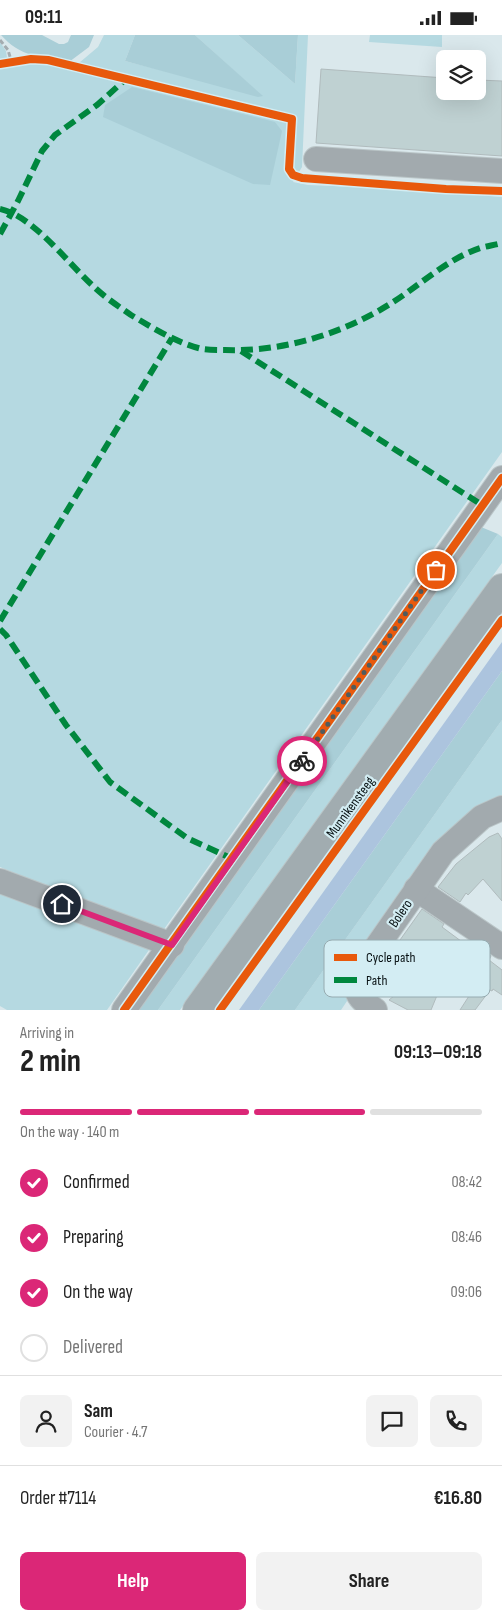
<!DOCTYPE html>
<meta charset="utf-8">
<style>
:root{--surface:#fff;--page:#f2f2f2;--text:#222;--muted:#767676;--line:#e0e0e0;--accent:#db2777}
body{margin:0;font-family:"Sofia Sans Condensed",sans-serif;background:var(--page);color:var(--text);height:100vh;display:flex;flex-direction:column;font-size:19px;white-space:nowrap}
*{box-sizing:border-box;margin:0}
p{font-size:16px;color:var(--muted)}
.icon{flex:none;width:28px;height:28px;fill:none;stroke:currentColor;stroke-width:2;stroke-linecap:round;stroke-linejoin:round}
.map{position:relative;height:975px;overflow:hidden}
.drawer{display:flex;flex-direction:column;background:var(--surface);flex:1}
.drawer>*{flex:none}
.tools{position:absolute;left:436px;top:15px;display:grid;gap:10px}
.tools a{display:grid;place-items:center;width:50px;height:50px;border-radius:8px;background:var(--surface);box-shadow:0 5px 20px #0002;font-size:25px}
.pin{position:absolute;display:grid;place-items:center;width:42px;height:42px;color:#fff;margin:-21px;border:2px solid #fff;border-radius:50%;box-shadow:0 1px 5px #0007}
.courier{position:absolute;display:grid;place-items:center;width:50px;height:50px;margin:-25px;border:4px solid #db2777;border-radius:50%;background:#fff;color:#222;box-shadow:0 1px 6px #0007}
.summary em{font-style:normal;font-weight:700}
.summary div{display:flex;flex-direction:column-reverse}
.summary{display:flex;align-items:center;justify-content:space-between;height:85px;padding:0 20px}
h1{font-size:32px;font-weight:700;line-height:38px}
.bar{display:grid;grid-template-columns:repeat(4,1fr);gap:8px 5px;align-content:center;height:60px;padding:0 20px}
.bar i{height:6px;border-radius:4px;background:var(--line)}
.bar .current{background:var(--accent)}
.bar p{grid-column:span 4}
.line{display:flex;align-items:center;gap:12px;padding:0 20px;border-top:1px solid var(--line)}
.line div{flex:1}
.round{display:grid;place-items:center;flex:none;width:52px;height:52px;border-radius:8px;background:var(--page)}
ol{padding:0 20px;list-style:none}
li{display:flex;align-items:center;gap:15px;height:55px}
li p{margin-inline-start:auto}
li .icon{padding:5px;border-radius:50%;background:var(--accent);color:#fff;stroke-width:4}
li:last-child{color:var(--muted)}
li i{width:28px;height:28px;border:2px solid var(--line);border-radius:50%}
.primary-button{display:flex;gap:10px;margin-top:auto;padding:10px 20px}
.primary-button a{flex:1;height:58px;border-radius:8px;background:var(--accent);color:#fff;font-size:20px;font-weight:700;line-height:58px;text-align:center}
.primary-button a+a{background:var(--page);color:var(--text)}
.status{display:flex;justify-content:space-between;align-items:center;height:35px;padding:0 25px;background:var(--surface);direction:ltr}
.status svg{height:14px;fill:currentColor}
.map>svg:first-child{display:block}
</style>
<div class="status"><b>09:11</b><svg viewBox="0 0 49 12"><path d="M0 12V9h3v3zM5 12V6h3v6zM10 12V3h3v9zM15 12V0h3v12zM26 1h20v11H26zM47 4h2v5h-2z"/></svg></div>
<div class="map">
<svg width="502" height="975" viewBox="0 0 502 975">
<rect width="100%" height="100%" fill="#dae8ec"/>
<g fill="#b5d9e1">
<path d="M104,0H135L125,26L262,61L195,0H238L295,49L298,0H308L302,132L293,147L308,150L406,154L502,162V417L162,897L0,832V7L6,16L8,30L39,26L73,33L98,12Z"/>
<path d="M370,0H442V12L369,7Z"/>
<path d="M498,499L502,502V528L180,975H158Z"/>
<path d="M502,685V770L440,804L344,939L342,950L349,963L341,975H295Z"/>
<path d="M0,853L151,912L107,975H7L0,971Z"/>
</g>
<g fill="#a9ced7">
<path d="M1,0H42L59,9H64L68,7L71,0H94L89,12L69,27C41,22 20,22 1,0Z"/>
<path d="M135,0H195L263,61L258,62L125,26Z"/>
<path d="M238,0H298L295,49Z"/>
<path d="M132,52L275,87L282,96L270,150L253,149L103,82L105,70Z"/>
<path d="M481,492L498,499L158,975H135Z"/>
<path d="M502,636V685L295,975H259Z"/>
</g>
<path fill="#acc4de" d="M502,607V636L259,975H239Z"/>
<g fill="#bfd1d2" stroke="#b0bbbd">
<path d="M321,34L445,43V56H478V45L502,46V121L316,108Z"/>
<path d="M498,798L502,804V866L483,844L468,860L466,858L460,867L438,852L456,829L489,802Z"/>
<path d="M422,874L444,889L442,892L465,909L467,905L491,921L489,925L502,935V960L493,954L492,956L490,955L475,975H460L478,947L474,944L476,942L454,926L452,928L448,926L430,953L438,958L431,975H408L389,965L432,930L405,911L392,946L378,936Z"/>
</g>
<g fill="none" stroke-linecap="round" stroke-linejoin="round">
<defs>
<g id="minor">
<path d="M316,124L502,136"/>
<path d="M0,846L172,910"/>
<path d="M416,854L502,912"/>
<path d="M124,975L502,443"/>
<path d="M375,975C360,964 354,960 357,940L443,817L482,782L502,773"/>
</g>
<path id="major" d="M197,975L502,553"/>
</defs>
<use href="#minor" stroke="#bac5c7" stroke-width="26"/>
<use href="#major" stroke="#bac5c7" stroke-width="30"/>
<path stroke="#a4acb0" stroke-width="3" stroke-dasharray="5 2.5" stroke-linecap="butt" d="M0,5L8,15L11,25"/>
<use href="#minor" stroke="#a2aaae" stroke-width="24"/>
<use href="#major" stroke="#a1acb0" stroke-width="28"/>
<g stroke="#00873e" stroke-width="6" stroke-dasharray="12 6" stroke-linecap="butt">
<path d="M0,174C33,181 67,227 92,250C103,261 118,271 131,280C153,293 177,308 202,314C209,315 218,315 225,315C283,317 342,299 390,269C419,251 447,224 480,213C487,211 495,210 502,208"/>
<path d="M0,199L18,166L42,116L55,100L97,70L127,43"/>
<path d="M241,316L482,470"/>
<path d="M0,586L172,303"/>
<path d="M0,594L6,600L66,690L110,747L187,803L233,824"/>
</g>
<defs>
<g id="cycleway">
<path d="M0,29L31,24L48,25L292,84L289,134L293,140L302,143L446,154L502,156"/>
<path d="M124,975L502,443"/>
<path d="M220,975L502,585"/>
</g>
</defs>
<use href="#cycleway" stroke="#d3edf3" stroke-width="11"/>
<use href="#cycleway" stroke="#e8590c" stroke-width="8"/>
</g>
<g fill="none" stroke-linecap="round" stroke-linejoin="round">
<path stroke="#515c5e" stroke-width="5" stroke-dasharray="0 9" d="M302,726L436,535"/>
<path stroke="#db2777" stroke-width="6" d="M62,869L172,910L302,726"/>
</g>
<g text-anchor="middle" stroke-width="4.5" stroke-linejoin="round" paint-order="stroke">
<g font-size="14" fill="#071012" stroke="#d3edf3">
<text transform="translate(350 772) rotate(-54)" y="5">Munnikensteeg</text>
<text transform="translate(400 878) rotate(-56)" y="5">Bolero</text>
</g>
</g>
<rect x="324" y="905" width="166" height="57" rx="8" fill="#d3edf3" stroke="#96abb0" stroke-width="1"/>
<rect x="334" y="919" width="23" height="7" fill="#e8590c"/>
<rect x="334" y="942" width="23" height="6" fill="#00873e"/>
<g font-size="14" fill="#071012">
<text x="366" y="927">Cycle path</text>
<text x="366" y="950">Path</text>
</g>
</svg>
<div class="tools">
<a><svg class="icon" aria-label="layers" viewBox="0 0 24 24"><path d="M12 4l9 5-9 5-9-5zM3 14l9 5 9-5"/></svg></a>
</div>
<div class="pin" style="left:436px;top:535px;background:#ea580c"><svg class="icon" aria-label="bag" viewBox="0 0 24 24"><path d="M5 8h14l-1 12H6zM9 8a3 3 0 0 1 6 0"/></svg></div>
<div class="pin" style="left:62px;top:869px;background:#1f2937"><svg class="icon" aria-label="home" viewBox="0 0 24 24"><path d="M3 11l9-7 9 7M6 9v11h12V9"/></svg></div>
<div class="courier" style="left:302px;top:726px"><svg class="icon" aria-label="bike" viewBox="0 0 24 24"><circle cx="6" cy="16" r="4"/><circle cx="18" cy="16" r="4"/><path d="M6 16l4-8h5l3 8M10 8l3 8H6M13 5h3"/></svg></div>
</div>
<section class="drawer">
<div class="summary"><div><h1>2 min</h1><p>Arriving in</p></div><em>09:13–09:18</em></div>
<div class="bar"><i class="current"></i><i class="current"></i><i class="current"></i><i></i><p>On the way · 140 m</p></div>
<ol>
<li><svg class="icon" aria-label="check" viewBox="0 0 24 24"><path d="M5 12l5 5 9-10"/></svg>Confirmed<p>08:42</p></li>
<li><svg class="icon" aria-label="check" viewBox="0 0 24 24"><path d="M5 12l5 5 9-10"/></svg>Preparing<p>08:46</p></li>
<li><svg class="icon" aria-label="check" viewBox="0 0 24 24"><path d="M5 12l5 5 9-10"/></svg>On the way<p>09:06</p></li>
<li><i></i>Delivered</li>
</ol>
<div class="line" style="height:90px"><a class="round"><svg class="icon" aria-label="person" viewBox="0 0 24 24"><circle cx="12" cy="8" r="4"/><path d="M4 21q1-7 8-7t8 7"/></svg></a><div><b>Sam</b><p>Courier · 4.7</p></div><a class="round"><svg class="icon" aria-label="chat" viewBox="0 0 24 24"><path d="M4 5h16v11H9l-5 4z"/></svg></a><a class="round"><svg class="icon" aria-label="phone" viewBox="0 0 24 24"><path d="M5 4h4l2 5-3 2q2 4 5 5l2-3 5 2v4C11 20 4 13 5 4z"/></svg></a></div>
<div class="line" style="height:65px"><div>Order #7114</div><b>€16.80</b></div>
<div class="primary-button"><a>Help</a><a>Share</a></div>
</section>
